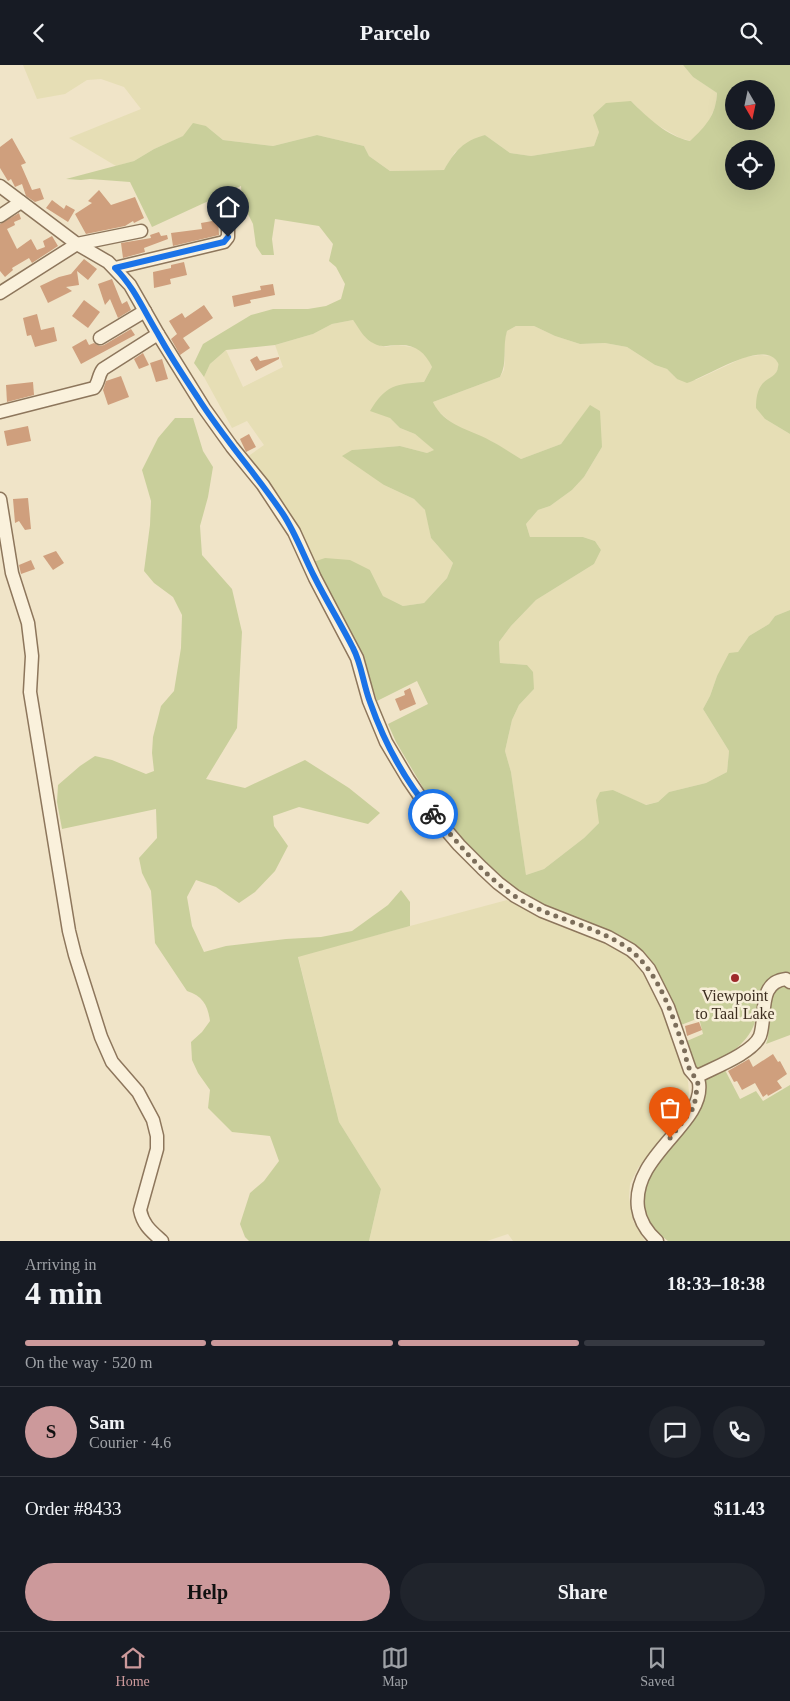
<!DOCTYPE html>
<meta charset="utf-8">
<style>
:root{--surface:#171b24;--page:#20242c;--text:#f1f3f6;--muted:#9ea1a6;--line:#363941;--accent:#cc999b}
body{margin:0;font-family:"Times New Roman",serif;background:var(--page);color:var(--text);height:100vh;display:flex;flex-direction:column;font-size:19px;white-space:nowrap}
*{box-sizing:border-box;margin:0}
p{font-size:16px;color:var(--muted)}
.icon{flex:none;width:28px;height:28px;fill:none;stroke:currentColor;stroke-width:2;stroke-linecap:round;stroke-linejoin:round}
.map{position:relative;height:1176px;overflow:hidden}
.side{display:flex;flex-direction:column;background:var(--surface);flex:1}
.side>*{flex:none}
.needle{width:32px;rotate:171deg}
.controls{position:absolute;left:725px;top:15px;display:grid;gap:10px}
.controls a{display:grid;place-items:center;width:50px;height:50px;border-radius:50%;background:var(--surface);box-shadow:0 5px 20px #0002;font-size:25px}
.pin{position:absolute;display:grid;place-items:center;width:42px;height:42px;color:#fff;margin:-51px -21px;border-radius:50% 50% 50% 0;rotate:-45deg;box-shadow:0 0 5px #0007}
.pin .icon{rotate:45deg}
.courier{position:absolute;display:grid;place-items:center;width:50px;height:50px;margin:-25px;border:4px solid #1a73e8;border-radius:50%;background:#fff;color:#222;box-shadow:0 1px 6px #0007}
.head em{font-style:normal;font-weight:600}
.head div{display:flex;flex-direction:column-reverse}
.head{display:flex;align-items:center;justify-content:space-between;height:85px;padding:0 25px}
h1{font-size:32px;font-weight:600;line-height:38px}
.bar{display:grid;grid-template-columns:repeat(4,1fr);gap:8px 5px;align-content:center;height:60px;padding:0 25px}
.bar i{height:6px;border-radius:4px;background:var(--line)}
.bar .active{background:var(--accent)}
.bar p{grid-column:span 4}
.line{display:flex;align-items:center;gap:12px;padding:0 25px;border-top:1px solid var(--line)}
.line div{flex:1}
.round{display:grid;place-items:center;flex:none;width:52px;height:52px;border-radius:26px;background:var(--page)}
.cta{display:flex;gap:10px;margin-top:auto;padding:10px 25px}
.cta a{flex:1;height:58px;border-radius:30px;background:var(--accent);color:#111;font-size:20px;font-weight:600;line-height:58px;text-align:center}
.cta a+a{background:var(--page);color:var(--text)}
header{display:flex;justify-content:space-between;align-items:center;height:65px;padding:0 25px;background:var(--surface);font-size:22px;font-weight:600}
.dock{display:flex;justify-content:space-around;align-items:center;height:70px;border-top:1px solid var(--line);background:var(--surface);font-size:14px;color:var(--muted)}
.dock a{display:grid;justify-items:center;gap:2px}
.dock .active{color:var(--accent)}
.map>svg:first-child{display:block}
</style>
<header><svg class="icon" aria-label="back" viewBox="0 0 24 24"><path d="M15 5l-7 7 7 7"/></svg>Parcelo<svg class="icon" aria-label="search" viewBox="0 0 24 24"><circle cx="10" cy="10" r="6"/><path d="M15 15l6 6"/></svg></header>
<div class="map">
<svg width="790" height="1176" viewBox="0 0 790 1176">
<rect width="100%" height="100%" fill="#f0e4c8"/>
<g fill="#e6deb5">
<path d="M23,0H683L693,12L717,28L716,40L707,60L691,76L680,73L652,57L631,36L599,67L594,81L531,91L510,88L485,70L455,87L444,105L390,106L369,91L364,81L317,70L273,81L223,75L206,61L154,84L134,96L116,101L69,73L141,44L124,22L101,14L87,15L65,29L37,34Z"/>
<path d="M353,255L369,276L385,282L398,280L418,283L427,292L432,302L424,317L410,318L390,353L400,363L415,369L435,385L427,388L400,381L352,385L384,420L414,434L426,446L431,473L453,498L447,513L424,538L403,541L383,531L370,505L313,497L301,468L290,448L268,417L247,392L264,380L247,356L232,363L204,312L210,299L226,285L243,322L283,302L275,280L313,269L332,259Z"/>
<path d="M516,261H534L555,271L580,279L605,278L627,282L655,300L667,304L677,314L696,315L745,292L760,290L772,291L778,297L779,301L775,310L763,318L765,354L790,369V545L775,551L769,559L749,571L738,587L717,611L710,631L703,644L729,686L727,707L706,718L669,727L658,737L645,740L613,725L599,758L584,773L544,804L526,810L511,707L505,686L512,655L519,640L534,624L527,600L500,598L499,577L511,561L536,535L594,499L601,485L595,476L583,472H530L526,459L538,445L550,441L572,425L584,412L602,382L590,341L561,379L521,394L489,375L456,362L437,345L433,337L500,312L504,305L505,294L504,275L507,266Z"/>
<path d="M507,835L532,847L594,871L630,891L647,910L664,945L688,1016L689,1028L685,1042L638,1103L630,1119L629,1132L633,1156L645,1176H513L508,1169L487,1176H369L381,1124L339,1057L298,891Z"/>
</g>
<g fill="#c9cf9b" fill-rule="evenodd">
<path d="M683,0H790V369L765,354L756,343C756,334 757,325 763,318C769,312 777,311 778,302C779,298 778,298 776,295C760,276 706,312 687,318L677,314L667,304L655,300L627,282L605,278L580,279L555,271L534,261H516L507,266C502,282 508,297 500,312L433,337C444,361 470,364 491,376C501,381 511,388 521,394L561,379L590,340L600,346L602,382L584,412L572,425L550,441L538,445L526,459L530,472H583L595,476L601,485L594,499L536,535L511,561L499,577L500,598L527,600L533,607L534,624L519,640L512,655L505,686L511,707L526,810L544,804L584,773L599,758L596,735L600,727L613,725L646,740L658,737L669,727L706,718L727,707L729,686L703,644L710,631L717,611L729,588L738,587L749,571L769,559L775,551L790,545V911L768,917C757,929 760,943 755,957C747,982 721,994 700,1007L695,1004L687,976L703,969L699,953L681,960L665,922L653,900L513,824L480,793L438,748L396,677L388,659L428,639L417,616L377,636L358,580L313,497L325,493L350,495L370,505L383,531L403,541L424,538L447,513L453,498L431,473L425,445L414,434L384,420L342,391L352,385L400,381L427,388L434,385L415,369L400,363L390,353L370,346C386,320 395,319 424,317L432,302C425,287 415,279 398,280C386,280 383,284 371,277C364,273 358,262 353,255L332,259L313,269L275,280L226,285L210,299L204,312L194,298L203,279L251,250L273,244H308L326,241L341,234L345,219L336,202L329,196L333,179L319,161L275,154L272,174L274,190H262L256,181L253,159L242,137L241,121L152,162L130,117L90,114L81,115L66,114L134,96L154,84L183,71L193,58L206,61L223,75L273,81L317,70L364,81L369,91L390,106L444,105C455,86 463,76 485,70L510,88L531,91L594,81L599,67L593,50L606,38L631,36C648,53 667,71 690,76C706,61 716,50 717,28L693,12ZM734,24H766V56H734ZM734,84H766V116H734Z"/>
<path d="M175,353H193L203,386L213,402L208,432L200,461L202,490L232,524L242,567L237,663L206,714L245,723L305,695L349,723L380,748L368,759L299,742L273,751L274,761L288,781L275,806L255,827L239,838L216,822L196,815L187,832L192,861L204,887L226,881L286,874L321,872L352,866L388,840L401,825L410,837V861L298,892L339,1057L381,1124L369,1176H249L245,1172L240,1159L250,1128L264,1116L279,1096L270,1071L232,1067L208,1043L210,1025L198,1008L192,995L191,977L202,967L210,956C208,941 203,931 187,926L155,878L151,826L142,808L139,793L157,773L156,744L62,764L57,737L58,720L80,701L95,691L112,695L146,709L154,706L152,688L153,672L161,641L174,626L181,583L182,550L173,532L154,518L144,506L150,460L151,436L142,405L158,373Z"/>
<path d="M781,920L788,921L790,924V970L766,979L768,973L770,929Z"/>
<path d="M725,1005L740,1034L756,1026L763,1036L790,1020V1176H668L659,1169L645,1150L644,1133L646,1120L652,1104L704,1014Z"/>
</g>
<g fill="#cf9f7d">
<path d="M12,73L26,98L21,100L32,125L40,123L44,134L35,137L26,131L22,119L15,122L11,114L8,116L0,103V82Z"/>
<path d="M99,125L111,140L135,132L144,153L134,158L133,156L125,161L86,169L75,149L92,138L88,136Z"/>
<path d="M233,130L239,145L223,151L217,137Z"/>
<path d="M52,135L64,144L66,140L75,145L68,157L46,143Z"/>
<path d="M19,148L21,154L14,157L15,160L7,164L17,184L31,174L37,185L45,182L43,176L52,171L58,181L32,198L29,193L12,203L13,205L5,212L0,206V159Z"/>
<path d="M218,155L219,170L173,181L171,168L202,164L201,158Z"/>
<path d="M159,167L161,171L167,170L168,174L144,183L145,187L123,193L121,178L151,173L150,170Z"/>
<path d="M84,194L97,204L88,215L77,206L79,220L66,222L72,226L48,238L40,221L59,212L71,209Z"/>
<path d="M184,197L187,210L170,214L171,219L154,223L153,207L171,203V200Z"/>
<path d="M112,214L122,239L127,236L131,245L118,253L110,234L105,240L98,219Z"/>
<path d="M273,219L275,230L250,235L251,238L234,242L232,231L261,225L260,221Z"/>
<path d="M84,235L100,247L88,263L72,251Z"/>
<path d="M204,240L213,253L183,273L190,283L180,290L171,274L177,269L169,256L182,248L185,253Z"/>
<path d="M37,249L41,265L54,262L57,276L35,282L31,270L27,271L23,253Z"/>
<path d="M131,264L135,270L81,299L72,282L86,274L89,280L94,278L100,281L104,280Z"/>
<path d="M143,288L149,300L139,304L134,294Z"/>
<path d="M257,291L260,296L279,292V294L256,306L250,295Z"/>
<path d="M162,294L168,314L156,317L150,298Z"/>
<path d="M121,311L129,332L108,340L103,325L106,316Z"/>
<path d="M33,317L34,330L7,337L6,320Z"/>
<path d="M28,361L31,376L7,381L4,366Z"/>
<path d="M249,369L256,382L246,387L240,374Z"/>
<path d="M28,433L31,464L25,465L19,456L15,458L13,434Z"/>
<path d="M56,486L64,498L53,505L43,491Z"/>
<path d="M31,495L35,504L21,509L19,500Z"/>
<path d="M410,623L416,639L400,646L395,634L405,630L404,626Z"/>
<path d="M699,957L702,965L687,971L685,961Z"/>
<path d="M773,989L778,997L780,996L787,1009L777,1016L782,1023L768,1031L767,1029L763,1032L755,1018L742,1025L737,1016L734,1017L728,1006L749,994L753,1002Z"/>
</g>
<g fill="none" stroke-linecap="round" stroke-linejoin="round">
<defs>
<g id="minor">
<path d="M0,121L77,179L108,197L130,220L158,269L204,343L232,382L263,420L294,467L315,513L357,593L369,636L386,677L408,714L429,745L459,780L482,803L498,818L515,831L542,846L608,872L631,885L638,891L649,904L668,942L690,1005C693,1009 698,1012 699,1018C705,1059 631,1090 638,1143C640,1157 647,1167 657,1176"/>
<path d="M0,151L21,137"/>
<path d="M115,203L224,177L228,172V158"/>
<path d="M0,228L77,179L141,166"/>
<path d="M100,273L145,246"/>
<path d="M0,347L94,323C99,318 98,310 103,304L158,269"/>
<path d="M0,434L12,508L28,558L32,591L30,627L69,866L75,890L101,972L112,997L138,1027L153,1055L157,1071V1084L140,1145C143,1160 151,1166 162,1176"/>
<path d="M696,1012C713,1003 753,988 760,971C767,951 757,917 786,914L790,917"/>
</g>
</defs>
<use href="#minor" stroke="#8d765c" stroke-width="15"/>
<use href="#minor" stroke="#faf1dc" stroke-width="12"/>
</g>
<g fill="none" stroke-linecap="round" stroke-linejoin="round">
<path stroke="#7c6e5b" stroke-width="5" stroke-dasharray="0 9" d="M433,749C460,780 488,817 526,838C559,856 612,865 638,892C662,916 674,955 685,987C686,993 687,999 690,1005C692,1010 696,1012 698,1017L694,1042L670,1073"/>
<path stroke="#1a73e8" stroke-width="6" d="M228,172L224,177L115,203C134,222 144,246 158,269C170,291 184,312 198,333C224,374 256,409 283,449C296,469 304,492 315,513C327,537 341,559 353,583C362,600 363,619 370,637C384,677 405,716 433,749"/>
</g>
<circle fill="#9e2a2b" stroke="#f7eed8" stroke-width="2" cx="735" cy="913" r="5"/>
<g text-anchor="middle" stroke-width="5" stroke-linejoin="round" paint-order="stroke">
<g font-size="16" fill="#3d2e20" stroke="#f7eed8">
<text x="735" y="936">Viewpoint<tspan x="735" dy="18">to Taal Lake</tspan></text>
</g>
</g>
</svg>
<div class="controls">
<a><svg class="needle" viewBox="-14 -14 28 28"><path d="M0-13l5 13h-10z" fill="#e53935"/><path d="M0 13l5-13h-10z" fill="#9ea1a6"/></svg></a>
<a><svg class="icon" aria-label="locate" viewBox="0 0 24 24"><circle cx="12" cy="12" r="6"/><path d="M12 2v4M12 18v4M2 12h4M18 12h4"/></svg></a>
</div>
<div class="pin" style="left:670px;top:1073px;background:#ea580c"><svg class="icon" aria-label="bag" viewBox="0 0 24 24"><path d="M5 8h14l-1 12H6zM9 8a3 3 0 0 1 6 0"/></svg></div>
<div class="pin" style="left:228px;top:172px;background:#1f2937"><svg class="icon" aria-label="home" viewBox="0 0 24 24"><path d="M3 11l9-7 9 7M6 9v11h12V9"/></svg></div>
<div class="courier" style="left:433px;top:749px"><svg class="icon" aria-label="bike" viewBox="0 0 24 24"><circle cx="6" cy="16" r="4"/><circle cx="18" cy="16" r="4"/><path d="M6 16l4-8h5l3 8M10 8l3 8H6M13 5h3"/></svg></div>
</div>
<section class="side">
<div class="head"><div><h1>4 min</h1><p>Arriving in</p></div><em>18:33–18:38</em></div>
<div class="bar"><i class="active"></i><i class="active"></i><i class="active"></i><i></i><p>On the way · 520 m</p></div>
<div class="line" style="height:90px"><b class="round" style="background:var(--accent);color:#111">S</b><div><b>Sam</b><p>Courier · 4.6</p></div><a class="round"><svg class="icon" aria-label="chat" viewBox="0 0 24 24"><path d="M4 5h16v11H9l-5 4z"/></svg></a><a class="round"><svg class="icon" aria-label="phone" viewBox="0 0 24 24"><path d="M5 4h4l2 5-3 2q2 4 5 5l2-3 5 2v4C11 20 4 13 5 4z"/></svg></a></div>
<div class="line" style="height:65px"><div>Order #8433</div><b>$11.43</b></div>
<div class="cta"><a>Help</a><a>Share</a></div>
</section>
<nav class="dock">
<a class="active"><svg class="icon" aria-label="home" viewBox="0 0 24 24"><path d="M3 11l9-7 9 7M6 9v11h12V9"/></svg>Home</a>
<a><svg class="icon" aria-label="map" viewBox="0 0 24 24"><path d="M3 6l6-2 6 2 6-2v14l-6 2-6-2-6 2zM9 4v14M15 6v14"/></svg>Map</a>
<a><svg class="icon" aria-label="saved" viewBox="0 0 24 24"><path d="M7 4h10v16l-5-4-5 4z"/></svg>Saved</a>
</nav>
